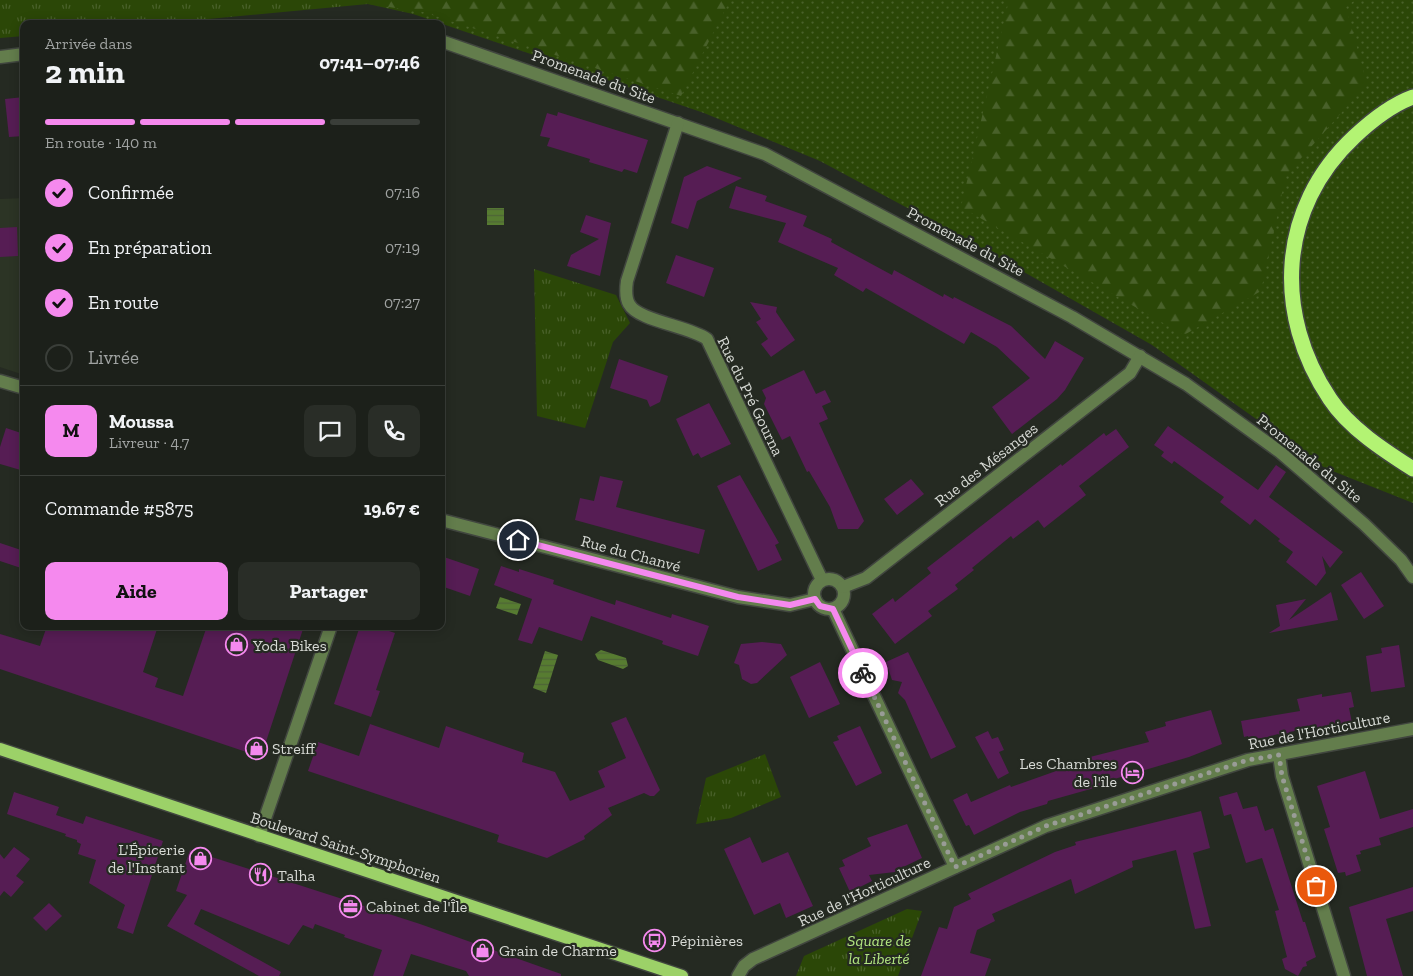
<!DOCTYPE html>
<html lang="fr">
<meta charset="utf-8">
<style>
:root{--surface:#1c201a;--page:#292d27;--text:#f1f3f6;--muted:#a0a3a2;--line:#3a3e39;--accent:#f589ee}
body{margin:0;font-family:"Zilla Slab",serif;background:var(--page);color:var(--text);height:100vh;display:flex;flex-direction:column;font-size:19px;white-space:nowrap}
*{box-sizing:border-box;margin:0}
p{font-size:16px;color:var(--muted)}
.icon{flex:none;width:28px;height:28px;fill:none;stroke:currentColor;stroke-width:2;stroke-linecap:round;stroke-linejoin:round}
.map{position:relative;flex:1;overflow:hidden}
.sheet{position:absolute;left:20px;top:20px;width:425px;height:610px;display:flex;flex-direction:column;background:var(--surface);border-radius:10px;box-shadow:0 2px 12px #0003,0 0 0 1px var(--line)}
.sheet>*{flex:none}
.pin{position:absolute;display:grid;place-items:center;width:42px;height:42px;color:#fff;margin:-21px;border:2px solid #fff;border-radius:50%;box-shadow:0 1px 5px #0007}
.courier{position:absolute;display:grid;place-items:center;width:50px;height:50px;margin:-25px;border:4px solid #f589ee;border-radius:50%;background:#fff;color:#222;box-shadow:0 1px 6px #0007}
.overview em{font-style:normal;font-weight:800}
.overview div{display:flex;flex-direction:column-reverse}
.overview{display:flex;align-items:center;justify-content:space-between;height:85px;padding:0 25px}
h1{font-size:32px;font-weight:800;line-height:38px}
.bar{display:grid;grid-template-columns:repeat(4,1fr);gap:8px 5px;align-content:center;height:60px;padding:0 25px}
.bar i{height:6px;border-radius:4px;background:var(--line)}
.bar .on{background:var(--accent)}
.bar p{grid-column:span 4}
.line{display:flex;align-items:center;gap:12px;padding:0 25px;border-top:1px solid var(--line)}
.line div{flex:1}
.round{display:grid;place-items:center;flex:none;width:52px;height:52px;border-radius:10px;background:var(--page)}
ol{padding:0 25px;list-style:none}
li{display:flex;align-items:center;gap:15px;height:55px}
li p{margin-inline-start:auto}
li .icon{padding:5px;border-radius:50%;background:var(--accent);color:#111;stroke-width:4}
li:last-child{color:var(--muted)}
li i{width:28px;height:28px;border:2px solid var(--line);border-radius:50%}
.action{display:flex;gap:10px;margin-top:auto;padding:10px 25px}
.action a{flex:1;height:58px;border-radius:10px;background:var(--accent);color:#111;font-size:20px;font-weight:800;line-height:58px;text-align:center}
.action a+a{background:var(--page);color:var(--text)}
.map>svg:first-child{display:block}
</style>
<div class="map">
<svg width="1413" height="976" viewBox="0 0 1413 976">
<defs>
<pattern id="grass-dots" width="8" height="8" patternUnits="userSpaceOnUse" patternTransform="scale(1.25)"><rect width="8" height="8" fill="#2b4707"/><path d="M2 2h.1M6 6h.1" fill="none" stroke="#49612a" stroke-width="1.8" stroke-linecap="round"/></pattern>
<pattern id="forest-firs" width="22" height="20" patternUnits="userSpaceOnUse" patternTransform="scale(1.25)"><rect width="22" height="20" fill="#2b4707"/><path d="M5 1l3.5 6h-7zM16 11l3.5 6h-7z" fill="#49612a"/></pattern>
<pattern id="park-tufts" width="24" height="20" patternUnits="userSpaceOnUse" patternTransform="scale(1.25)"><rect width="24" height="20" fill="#2b4707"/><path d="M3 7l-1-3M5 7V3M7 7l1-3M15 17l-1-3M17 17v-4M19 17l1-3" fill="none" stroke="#49612a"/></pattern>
<pattern id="water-rules" width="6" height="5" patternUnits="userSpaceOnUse" patternTransform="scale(1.25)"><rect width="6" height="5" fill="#577c31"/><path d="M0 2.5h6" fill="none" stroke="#4e6437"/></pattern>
</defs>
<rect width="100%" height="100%" fill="#252a22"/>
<path fill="#2c3425" d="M24,198V375L0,367V199Z"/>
<path fill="url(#grass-dots)" d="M370,0H1413V503L1325,468L1152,345L980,247L820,161L704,113L413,14L368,4Z"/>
<g fill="url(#forest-firs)">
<path d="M370,0H730L681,96L423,12L368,4Z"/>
<path d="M1009,0H1355L1346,7L1367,84L1286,175L1261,291L1184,335L961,207Z"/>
</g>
<g fill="url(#park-tufts)">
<path d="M0,0H370L368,4L155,24H24V36L0,38Z"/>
<path d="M534,269L616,295L630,323L613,342L585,428L537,416Z"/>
<path d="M765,754L781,797L731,818L696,824L706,778Z"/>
<path d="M907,909L922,911L898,976H796L804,956Z"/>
</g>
<g fill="url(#water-rules)">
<rect x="487" y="208" width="17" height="17"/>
<path d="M500,597L521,604L517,615L496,608Z"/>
<path d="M601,650L626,658L628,666L623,669L598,660L595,654Z"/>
<path d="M545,651L558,655L546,693L533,688Z"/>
</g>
<g fill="#561d54">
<path d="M24,97V136L9,137L5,99Z"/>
<path d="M558,112L648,140L637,173L624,169L622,172L589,162L590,159L547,146L550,138L540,136L547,113L557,116Z"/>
<path d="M707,166L742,178L697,201L688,229L671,223L684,177Z"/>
<path d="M736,186L767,196L765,201L807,216L803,226L832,239L831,242L892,275L894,270L943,297L944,294L953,299L954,297L1011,326L1045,359L1055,341L1084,358L1065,390L1057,399L1012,434L992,407L1030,378L997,347L971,332L964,344L866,288L863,292L834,275L838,268L778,242L786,223L729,208Z"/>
<path d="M586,215L611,223L600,276L567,266L571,255L599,239L580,232Z"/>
<path d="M17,227L18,256L0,257V228Z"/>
<path d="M676,255L714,268L704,297L666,283Z"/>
<path d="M750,302L777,307L776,312L795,340L771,357L761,344L768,339L756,322L761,319Z"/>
<path d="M619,359L668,376L660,402L650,407L647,400L610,388Z"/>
<path d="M804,370L816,394L825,390L831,402L822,406L828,419L819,423L864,521L858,529H838L830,507L809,471L807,472L790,436L782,440L764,404L766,398L762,390Z"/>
<path d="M709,403L731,444L701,458L698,453L693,456L676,419Z"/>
<path d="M1168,426L1258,490L1276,465L1286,472L1269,497L1343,552L1330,568L1322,556L1326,573L1316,586L1286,562L1293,552L1278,541L1280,539L1255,519L1250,525L1220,502L1224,497L1174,461L1172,464L1161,456L1164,452L1154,445Z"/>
<path d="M6,428L24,434V471L0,464V447Z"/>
<path d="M1116,429L1129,447L1079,486L1086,495L1044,528L1038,520L1013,539L1011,536L972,568L974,570L955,585L958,589L928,611L932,616L895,644L872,614L893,598L895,602L931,573L927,568L1061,464L1062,466L1104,433L1106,436Z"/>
<path d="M740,475L779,543L775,545L782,560L758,571L717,486Z"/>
<path d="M600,476L623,481L616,507L705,530L699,554L575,520L580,498L594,501Z"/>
<path d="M911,479L924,494L897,515L884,499Z"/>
<path d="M0,543L24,551V569L0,561Z"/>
<path d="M441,556L479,569L470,596L441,586Z"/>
<path d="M501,566L519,572V569L554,580L553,584L615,605L616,600L671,618L672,614L709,626L698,656L662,644L663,641L591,616L582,641L539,627L532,644L518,640L532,599L494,585Z"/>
<path d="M1361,572L1384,606L1364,619L1341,585Z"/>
<path d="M1331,592L1338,620L1269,633L1280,626L1276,605L1306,599L1289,620Z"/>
<path d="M47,626H158L143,672L158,678L155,687L183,696L207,626H304L261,757L0,669V634L40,646Z"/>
<path d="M360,626H391L389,631L395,633L376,690L380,691L371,717L334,704Z"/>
<path d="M762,642L781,644L787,655L757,683L751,684L742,679L739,665L734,663L741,644Z"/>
<path d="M1399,645L1405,687L1371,692L1366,656L1382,653L1381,648Z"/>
<path d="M908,652L956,747L931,759L905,700L898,693L902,682L892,680L886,662Z"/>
<path d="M820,662L840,704L809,718L790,677Z"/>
<path d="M1351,692L1354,707L1349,708L1352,723L1330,725V736L1312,728L1289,732V741L1278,734L1249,742L1248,736L1244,737L1241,721L1300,711L1297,699L1322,694V697Z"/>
<path d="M1211,710L1222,744L1189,757L1111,780L1112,783L1048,801L1047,804L1020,812L974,835L969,825L966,826L953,800L967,793L971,802L1010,785L1011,787L1090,759V757L1149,742L1145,732L1166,726L1165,722Z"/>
<path d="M626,717L660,790L654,796H650L644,793L608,808L612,815L584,836L585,839L547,858L497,842L499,835L308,771L318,742L359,756L370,724L439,748L446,726L524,753L522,762L555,772L570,801L605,787L598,771L626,758L611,723Z"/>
<path d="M860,726L882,773L856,786L833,742L839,740L837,736Z"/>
<path d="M988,731L992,739L998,737L1004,750L999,752L1009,773L998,779L975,737Z"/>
<path d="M1365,771L1380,819L1413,809V827L1379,838L1381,845L1360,851L1361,854L1356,855L1361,871L1346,876L1345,872L1338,873L1324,829L1330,827L1317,786Z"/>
<path d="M14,792L59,807L56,815L83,824L86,816L163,841L133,934L117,928L125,905L89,883L96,860L78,854L81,844L77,842V840L65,836L66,834L7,814Z"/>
<path d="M1237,792L1243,809L1257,806L1265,831L1273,828L1303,922H1305L1316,957L1306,962L1307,966L1303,967L1298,976L1285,969L1282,959L1287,957L1275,911L1279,910L1262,858L1246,863L1231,814L1224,816L1219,797Z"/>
<path d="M1201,811L1210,848L1193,853L1211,926L1195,929L1176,850L1132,861L1133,867L1075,894L1071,879L992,914L995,921L977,930L970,953L991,959L985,976H921L939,927L947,929L954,907L971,899L968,894L1055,852L1076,845L1075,842Z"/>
<path d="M907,824L922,858L897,870L895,872L869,875L872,881L850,892L839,868L845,866L842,860L871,846L867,838Z"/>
<path d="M750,837L762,863L788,852L813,906L786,918L780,903L754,915L724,849Z"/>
<path d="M14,847L30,859L16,876L24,882L11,897L4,891L0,896V854L4,859Z"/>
<path d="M190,850L420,924L561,974V976H469L466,971L411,954L403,976H373L382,950L344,937L345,935L315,924L313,929L303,925L289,945L201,909L194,924L281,972L279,976H259L167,926L187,895L176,891Z"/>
<path d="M1413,887V911L1386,919L1403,976H1367L1349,907Z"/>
<path d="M49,903L62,916L46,931L33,918Z"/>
</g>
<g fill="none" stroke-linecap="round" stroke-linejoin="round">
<defs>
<g id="minor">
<path d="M441,41L765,154L1072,317L1186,384L1280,452L1364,524L1401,560L1413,577"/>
<path d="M0,57L24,54"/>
<path d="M678,123L627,281C626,288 625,297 629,304C638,321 689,326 707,339L822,580"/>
<path d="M0,381L24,388"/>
<path d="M441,520L738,597L790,605L815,599"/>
<circle cx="829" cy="594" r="15"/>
<path d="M843,587L866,578L1130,373L1140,356"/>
<path d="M833,609L955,867"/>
<path d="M1279,755L1282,776L1344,976"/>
<path d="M259,836L331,626"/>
<path d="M738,976L744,966L753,959L1046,826L1248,760L1413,729"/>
</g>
<path id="major" d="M0,749L682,976"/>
<path id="highway" d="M1413,97C1391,105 1371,121 1354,137C1278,208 1273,314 1330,399C1349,428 1385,451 1413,469"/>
</defs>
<use href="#minor" stroke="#41463f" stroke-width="15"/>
<use href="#major" stroke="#41463f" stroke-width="15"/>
<use href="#highway" stroke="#41463f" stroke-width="18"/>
<use href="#minor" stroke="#637d4c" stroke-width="12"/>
<use href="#major" stroke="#9cd168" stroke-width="12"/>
<use href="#highway" stroke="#b3f373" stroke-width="15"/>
</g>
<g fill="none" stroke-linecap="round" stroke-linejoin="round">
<path stroke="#999c96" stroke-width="5" stroke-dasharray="0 9" d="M863,673L955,867L1046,826L1248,760L1279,755L1282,776L1316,886"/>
<path stroke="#f589ee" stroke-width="6" d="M518,540L738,597L790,605L815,599L820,606L833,609L863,673"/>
</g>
<defs>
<symbol id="shop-ring" viewBox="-11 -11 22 22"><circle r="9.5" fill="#252a22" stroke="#f589ee" stroke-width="1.5"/><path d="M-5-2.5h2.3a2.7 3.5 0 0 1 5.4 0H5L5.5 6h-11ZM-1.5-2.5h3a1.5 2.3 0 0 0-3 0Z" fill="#f589ee"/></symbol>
<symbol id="hotel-ring" viewBox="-11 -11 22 22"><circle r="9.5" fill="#252a22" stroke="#f589ee" stroke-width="1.5"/><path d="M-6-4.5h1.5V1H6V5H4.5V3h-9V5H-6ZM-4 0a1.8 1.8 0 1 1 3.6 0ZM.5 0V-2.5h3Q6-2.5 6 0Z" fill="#f589ee"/></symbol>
<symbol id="restaurant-ring" viewBox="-11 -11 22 22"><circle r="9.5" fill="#252a22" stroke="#f589ee" stroke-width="1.5"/><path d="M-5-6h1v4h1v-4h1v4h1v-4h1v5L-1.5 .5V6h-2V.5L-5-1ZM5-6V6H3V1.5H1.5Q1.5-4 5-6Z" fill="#f589ee"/></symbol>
<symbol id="office-ring" viewBox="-11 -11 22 22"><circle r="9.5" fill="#252a22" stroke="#f589ee" stroke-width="1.5"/><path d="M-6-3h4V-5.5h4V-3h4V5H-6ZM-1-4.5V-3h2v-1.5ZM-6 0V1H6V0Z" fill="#f589ee"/></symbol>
<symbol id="bus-ring" viewBox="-11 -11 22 22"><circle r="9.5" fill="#252a22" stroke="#f589ee" stroke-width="1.5"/><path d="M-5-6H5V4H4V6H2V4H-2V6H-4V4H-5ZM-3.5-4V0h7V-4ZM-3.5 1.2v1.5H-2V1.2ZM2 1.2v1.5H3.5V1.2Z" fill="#f589ee"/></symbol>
</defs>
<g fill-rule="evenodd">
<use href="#shop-ring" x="224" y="632" width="25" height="25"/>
<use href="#shop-ring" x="244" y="736" width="25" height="25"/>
<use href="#hotel-ring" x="1120" y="760" width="25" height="25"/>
<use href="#shop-ring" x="188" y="846" width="25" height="25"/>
<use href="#restaurant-ring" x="248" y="862" width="25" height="25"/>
<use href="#office-ring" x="338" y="894" width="25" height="25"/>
<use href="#bus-ring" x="642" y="928" width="25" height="25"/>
<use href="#shop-ring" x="470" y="938" width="25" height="25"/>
</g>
<g text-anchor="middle" stroke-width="4.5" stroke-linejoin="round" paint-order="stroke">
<g font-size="16" fill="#d7dad5" stroke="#252a22">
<text transform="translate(594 76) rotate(20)" y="6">Promenade du Site</text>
<text transform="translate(966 241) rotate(28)" y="6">Promenade du Site</text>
<text transform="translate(751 396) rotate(64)" y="6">Rue du Pré Gourna</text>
<text transform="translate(1310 458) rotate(39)" y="6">Promenade du Site</text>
<text transform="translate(986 464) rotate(-38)" y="6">Rue des Mésanges</text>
<text transform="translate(631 553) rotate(15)" y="6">Rue du Chanvé</text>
<text transform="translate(1319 730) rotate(-11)" y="6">Rue de l'Horticulture</text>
<text transform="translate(346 847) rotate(18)" y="6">Boulevard Saint-Symphorien</text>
<text transform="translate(864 891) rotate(-25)" y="6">Rue de l'Horticulture</text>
</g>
<g font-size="16" fill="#d7dad5" stroke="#252a22" text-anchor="start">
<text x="253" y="651">Yoda Bikes</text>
<text x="272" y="754">Streiff</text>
<text x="1117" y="769" text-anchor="end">Les Chambres<tspan x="1117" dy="18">de l'île</tspan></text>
<text x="185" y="855" text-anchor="end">L'Épicerie<tspan x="185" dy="18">de l'Instant</tspan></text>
<text x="277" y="881">Talha</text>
<text x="366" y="912">Cabinet de l'Île</text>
<text x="671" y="946">Pépinières</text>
<text x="499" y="956">Grain de Charme</text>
</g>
<g font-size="16" font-style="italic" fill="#b2e680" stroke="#252a22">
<text x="879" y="946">Square de<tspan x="879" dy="18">la Liberté</tspan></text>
</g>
</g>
</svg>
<div class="pin" style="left:1316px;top:886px;background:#ea580c"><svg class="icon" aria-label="bag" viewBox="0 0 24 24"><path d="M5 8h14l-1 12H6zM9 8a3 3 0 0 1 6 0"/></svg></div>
<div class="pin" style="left:518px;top:540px;background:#1f2937"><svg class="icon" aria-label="home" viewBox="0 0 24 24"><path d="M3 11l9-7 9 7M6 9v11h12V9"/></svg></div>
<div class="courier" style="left:863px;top:673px"><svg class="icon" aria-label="bike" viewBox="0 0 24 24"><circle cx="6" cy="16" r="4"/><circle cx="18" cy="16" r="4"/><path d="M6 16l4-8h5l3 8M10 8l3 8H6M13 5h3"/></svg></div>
<section class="sheet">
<div class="overview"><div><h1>2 min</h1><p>Arrivée dans</p></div><em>07:41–07:46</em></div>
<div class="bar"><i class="on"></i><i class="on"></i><i class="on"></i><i></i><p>En route · 140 m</p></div>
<ol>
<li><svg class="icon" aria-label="check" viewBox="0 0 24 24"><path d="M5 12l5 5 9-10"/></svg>Confirmée<p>07:16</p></li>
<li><svg class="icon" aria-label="check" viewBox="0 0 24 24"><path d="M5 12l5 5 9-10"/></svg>En préparation<p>07:19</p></li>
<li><svg class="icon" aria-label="check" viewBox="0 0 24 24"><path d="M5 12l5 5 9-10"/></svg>En route<p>07:27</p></li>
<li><i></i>Livrée</li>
</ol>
<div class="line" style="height:90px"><b class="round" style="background:var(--accent);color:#111">M</b><div><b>Moussa</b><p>Livreur · 4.7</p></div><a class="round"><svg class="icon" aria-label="chat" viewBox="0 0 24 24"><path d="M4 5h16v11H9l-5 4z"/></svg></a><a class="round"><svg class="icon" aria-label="phone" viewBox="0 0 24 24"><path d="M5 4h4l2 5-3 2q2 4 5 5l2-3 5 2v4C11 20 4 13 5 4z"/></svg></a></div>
<div class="line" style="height:65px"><div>Commande #5875</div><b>19.67 €</b></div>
<div class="action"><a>Aide</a><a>Partager</a></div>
</section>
</div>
